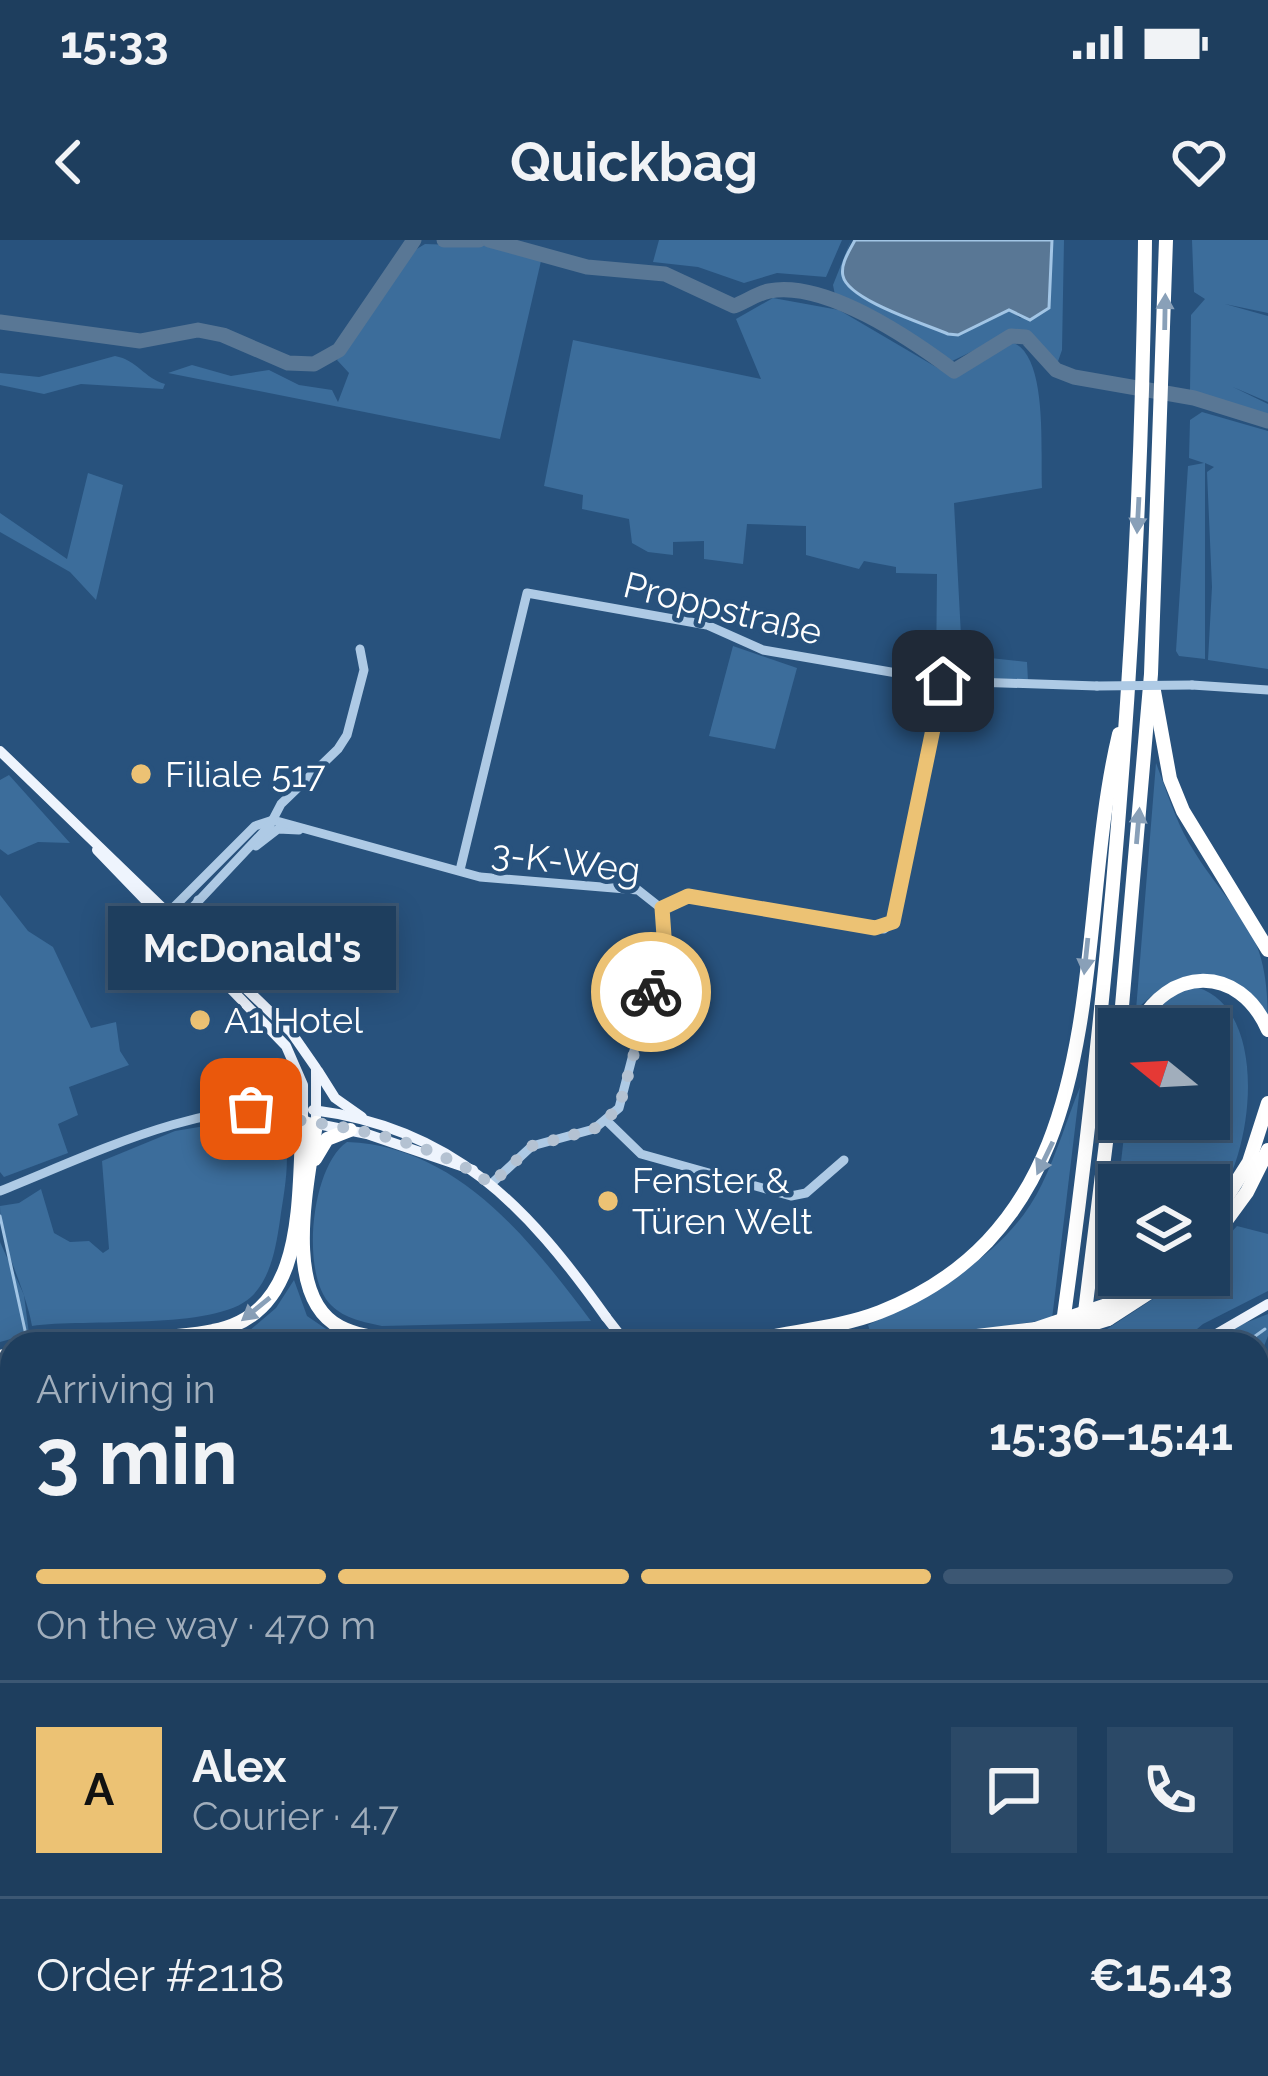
<!DOCTYPE html>
<meta charset="utf-8">
<style>
:root{--surface:#1e3e5e;--page:#2b4967;--text:#f1f3f6;--muted:#a1aebc;--line:#3c5773;--accent:#ecc274}
body{margin:0;font-family:Raleway,sans-serif;background:var(--page);color:var(--text);height:100vh;display:flex;flex-direction:column;font-size:45px;white-space:nowrap}
*{box-sizing:border-box;margin:0}
p{font-size:39px;color:var(--muted)}
.icon{flex:none;width:66px;height:66px;fill:none;stroke:currentColor;stroke-width:2;stroke-linecap:round;stroke-linejoin:round}
.map{position:relative;flex:1;overflow:hidden}
.panel{position:absolute;left:0px;top:1092px;width:1269px;height:744px;display:flex;flex-direction:column;background:var(--surface);border-radius:36px 36px 0 0;box-shadow:0 6px 30px #0003,0 0 0 3px var(--line)}
.panel>*{flex:none}
.needle{width:78px;rotate:288deg}
.controls{position:absolute;left:1098px;top:768px;display:grid;gap:24px}
.controls a{display:grid;place-items:center;width:132px;height:132px;border-radius:0px;background:var(--surface);box-shadow:0 6px 30px #0003,0 0 0 3px var(--line);font-size:60px}
.pin{position:absolute;display:grid;place-items:center;width:102px;height:102px;color:#fff;margin:-51px;border-radius:24px;box-shadow:0 6px 18px #0006}
.courier{position:absolute;display:grid;place-items:center;width:120px;height:120px;margin:-60px;border:9px solid #ecc274;border-radius:50%;background:#fff;color:#222;box-shadow:0 3px 15px #0007}
.bubble{position:absolute;height:84px;border-radius:0px;background:var(--surface);box-shadow:0 6px 30px #0003,0 0 0 3px var(--line);font-size:39px;font-weight:700;line-height:84px;text-align:center}
.head em{font-style:normal;font-weight:700}
.head div{display:flex;flex-direction:column-reverse}
.head{display:flex;align-items:center;justify-content:space-between;height:204px;padding:0 36px}
h1{font-size:78px;font-weight:700;line-height:90px}
.bar{display:grid;grid-template-columns:repeat(4,1fr);gap:18px 12px;align-content:center;height:144px;padding:0 36px}
.bar i{height:15px;border-radius:9px;background:var(--line)}
.bar .active{background:var(--accent)}
.bar p{grid-column:span 4}
.line{display:flex;align-items:center;gap:30px;padding:0 36px;border-top:3px solid var(--line)}
.line div{flex:1}
.round{display:grid;place-items:center;flex:none;width:126px;height:126px;border-radius:0px;background:var(--page)}
.status{display:flex;justify-content:space-between;align-items:center;height:84px;padding:0 60px;background:var(--surface);direction:ltr}
.status svg{height:33px;fill:currentColor}
header{display:flex;justify-content:space-between;align-items:center;height:156px;padding:0 36px;background:var(--surface);font-size:54px;font-weight:700}
.map>svg:first-child{display:block}
</style>
<div class="status"><b>15:33</b><svg viewBox="0 0 49 12"><path d="M0 12V9h3v3zM5 12V6h3v6zM10 12V3h3v9zM15 12V0h3v12zM26 1h20v11H26zM47 4h2v5h-2z"/></svg></div>
<header><svg class="icon" aria-label="back" viewBox="0 0 24 24"><path d="M15 5l-7 7 7 7"/></svg>Quickbag<svg class="icon" aria-label="heart" viewBox="0 0 24 24"><path d="M12 20l-8-8c-3-5 5-10 8-4 3-6 11-1 8 4z"/></svg></header>
<div class="map">
<svg width="1268" height="1836" viewBox="0 0 1268 1836">
<rect width="100%" height="100%" fill="#28527d"/>
<g fill="#3c6d9b">
<path d="M659,0H842L826,37L777,33L744,43L698,27L653,22Z"/>
<path d="M851,0L843,24L894,72L958,95L1009,70L1020,78L1049,68L1052,0H1064L1062,110L1056,127L1023,93L1012,92L948,123L835,55L833,45Z"/>
<path d="M1192,0H1268V73L1225,64L1268,76V162L1233,147L1268,164V175L1190,151L1191,75L1205,59L1194,52Z"/>
<path d="M425,4L489,6L541,21L500,199L168,133L192,125L231,136L269,130L299,145L332,150L338,162L349,133L337,120L415,10Z"/>
<path d="M773,58L839,70L953,137L1011,102C1049,113 1040,213 1042,248L954,263L962,415L1027,422L1028,441L936,436L937,334L896,333V327L864,321L859,329L806,315V286L747,284L743,324L704,319V301L673,302V315L648,312L632,303L629,279L582,269L583,255L544,246L573,100L761,139L736,79Z"/>
<path d="M115,116C137,120 144,138 165,144L163,149L81,144L44,154L0,145V133L39,137Z"/>
<path d="M1202,172L1268,191V429L1208,420L1212,347L1207,232L1214,227L1205,223V419L1179,416L1176,411L1188,226L1204,223L1189,218L1190,180Z"/>
<path d="M88,233L123,245L96,360L70,332L0,292V273L67,319Z"/>
<path d="M733,406L797,428L775,509L709,496Z"/>
<path d="M1156,523C1166,549 1175,579 1189,603C1234,679 1268,681 1268,781C1217,730 1194,714 1136,770Z"/>
<path d="M9,535L70,603L38,602L8,615L0,609V540Z"/>
<path d="M0,655L28,691L53,707L91,788L116,782L120,811L129,825L69,847L78,875L58,884L68,913L4,937L0,932Z"/>
<path d="M1190,746C1268,758 1260,909 1209,974V945H1119V1035H1143L1105,1059L1126,879H1209V789H1142L1164,758Z"/>
<path d="M1080,847L1052,1079L985,1089L870,1091L868,1085C933,1053 1009,1014 1042,944C1057,913 1067,879 1080,847Z"/>
<path d="M241,880L272,887L285,897C290,925 284,952 280,980C276,1007 271,1038 251,1057C215,1091 85,1078 32,1086C25,1045 0,1007 0,966L19,963L41,949L54,993L70,1002L89,1001L103,1013L109,1009L102,921L175,891Z"/>
<path d="M347,902C458,906 530,1000 591,1081L382,1086C364,1082 345,1079 331,1065C300,1035 311,926 347,902Z"/>
<path d="M1237,986L1268,994V1051L1203,1084L1179,1104H1098L1101,1093L1190,1035H1209V1017Z"/>
<path d="M0,1002L24,1055L29,1094L0,1102Z"/>
<path d="M294,1040L307,1076L332,1093L243,1096L276,1068Z"/>
<path d="M1268,1074V1096L1257,1124V1104H1212L1235,1087Z"/>
<path d="M0,1336L12,1375V1587L0,1574Z"/>
<path d="M154,1824H705L714,1836H153Z"/>
<path d="M754,1824H924L922,1836H759Z"/>
</g>
<path fill="#597795" stroke="#a2c5e5" stroke-width="3" d="M855,0H1052L1049,68L1030,80L1009,70L958,95L948,94C925,84 848,60 843,36C840,24 850,10 855,0Z"/>
<g fill="none" stroke-linecap="round" stroke-linejoin="round">
<g stroke="#a2c5e5" stroke-width="3">
<path d="M0,976L28,1104"/>
<path d="M1244,1104L1265,1089"/>
<path d="M700,1824L709,1836"/>
</g>
<g stroke="#597795" stroke-width="15">
<path d="M444,0H479"/>
<path d="M489,0L587,27L665,34L734,66C745,62 758,53 769,51C825,40 911,99 954,131L1011,96L1026,97L1056,130L1074,137L1194,158L1268,181"/>
<path d="M0,82L140,101L198,90L223,95L288,123L314,124L339,110L414,0"/>
</g>
<g stroke="#aecae5" stroke-width="9">
<path d="M1192,445L1268,450"/>
<path d="M256,606L278,589L299,590"/>
<path d="M460,630L527,353L707,385L763,410L943,441L1097,446"/>
<path d="M198,660L196,678L208,709"/>
<path d="M163,678L255,586L273,580L480,637L638,650L662,669L688,656L884,689L893,682L943,441"/>
<path d="M175,686L270,585L281,564L338,509L347,495L364,430L360,409"/>
<path d="M245,874L303,881"/>
<path d="M607,881L641,914L791,956L806,953L844,920"/>
<path d="M491,944L532,906L594,889L619,868L664,696L662,669"/>
<path d="M0,951C93,914 201,859 304,869"/>
<path d="M1257,1529L1268,1521"/>
<path d="M0,1579L12,1592"/>
<path d="M0,1677L12,1661"/>
<path d="M0,1832L3,1836"/>
<path d="M929,1836L931,1824"/>
<path d="M1036,1836L1041,1824"/>
</g>
<g stroke="#eef4fd" stroke-width="10">
<path d="M0,511L291,792L316,828V883"/>
<path d="M97,610L286,806L303,845V881L367,894L473,930"/>
<path d="M318,831L335,858L362,877"/>
<path d="M313,870C454,888 527,966 606,1077"/>
<path d="M1199,1104L1268,1064"/>
</g>
<g stroke="#fff" stroke-width="14">
<path d="M1154,451L1170,539L1183,571L1268,710"/>
<path d="M1120,789L1151,434L1166,0"/>
<path d="M1137,789C1167,726 1239,723 1268,790"/>
<path d="M316,883C309,938 280,1056 340,1087C361,1098 390,1099 413,1104"/>
<path d="M315,919L327,899L350,890"/>
<path d="M1209,985L1249,922L1268,863"/>
<path d="M1209,1004L1247,952L1268,910"/>
<path d="M1110,1064L1155,1035"/>
<path d="M1108,1079L1176,1035"/>
<path d="M764,1098C803,1090 844,1086 880,1072C1123,976 1070,700 1119,494"/>
<path d="M790,1099L977,1096L1036,1089"/>
<path d="M75,1104C121,1098 168,1100 213,1091C309,1074 297,955 303,881"/>
<path d="M487,1104L768,1098"/>
<path d="M1060,1104C1112,738 1141,370 1145,0"/>
<path d="M1081,1104L1119,798"/>
<path d="M0,1117L12,1114"/>
<path d="M0,1131L12,1129"/>
<path d="M0,1146L12,1144"/>
<path d="M969,1836L970,1824"/>
<path d="M991,1836L992,1824"/>
</g>
<defs>
<g id="rail">
<path d="M1257,1549L1268,1538"/>
<path d="M971,1836L983,1824"/>
</g>
</defs>
<use href="#rail" stroke="#fff" stroke-width="8"/>
<use href="#rail" stroke="#28527d" stroke-width="3" stroke-dasharray="9" stroke-linecap="butt"/>
<path stroke="#aecae5" stroke-width="9" d="M1097,446L1192,445"/>
<path stroke="#eef4fd" stroke-width="10" d="M606,1077L627,1104"/>
<g stroke="#fff" stroke-width="14">
<path d="M1036,1089L1110,1064"/>
<path d="M1034,1102L1108,1079"/>
</g>
</g>
<defs><path id="oneway-solid" d="M-6-.8H1V-3.2L6.5 0L1 3.2V.8H-6Z" transform="scale(3)"/></defs>
<g fill="#89a0b8">
<use href="#oneway-solid" transform="translate(1165 72) rotate(-89)"/>
<use href="#oneway-solid" transform="translate(1138 275) rotate(93)"/>
<use href="#oneway-solid" transform="translate(1138 586) rotate(-85)"/>
<use href="#oneway-solid" transform="translate(1086 716) rotate(96)"/>
<use href="#oneway-solid" transform="translate(1045 918) rotate(116)"/>
<use href="#oneway-solid" transform="translate(256 1069) rotate(141)"/>
</g>
<g fill="none" stroke-linecap="round" stroke-linejoin="round">
<path stroke="#b4c2d2" stroke-width="12" stroke-dasharray="0 21.6" d="M251,869L233,873C317,881 422,893 491,944L532,906L594,889L619,868L651,752"/>
<path stroke="#ecc274" stroke-width="15" d="M651,752L664,696L662,668L688,656L875,688L893,682L943,441"/>
</g>
<g fill="#ecc274" stroke="#28527d" stroke-width="4.5">
<circle cx="141" cy="534" r="12"/>
<circle cx="200" cy="780" r="12"/>
<circle cx="608" cy="961" r="12"/>
</g>
<g text-anchor="middle" stroke-width="9" stroke-linejoin="round" paint-order="stroke">
<g font-size="36" fill="#fff" stroke="#28527d">
<text transform="translate(723 368) rotate(14)" y="13">Proppstraße</text>
<text transform="translate(566 621) rotate(7)" y="13">3-K-Weg</text>
</g>
<g font-size="36" fill="#fff" stroke="#28527d" text-anchor="start">
<text x="165" y="547">Filiale 517</text>
<text x="224" y="793">A1 Hotel</text>
<text x="632" y="953">Fenster &amp;<tspan x="632" dy="41">Türen Welt</tspan></text>
</g>
</g>
</svg>
<div class="controls">
<a><svg class="needle" viewBox="-14 -14 28 28"><path d="M0-13l5 13h-10z" fill="#e53935"/><path d="M0 13l5-13h-10z" fill="#a1aebc"/></svg></a>
<a><svg class="icon" aria-label="layers" viewBox="0 0 24 24"><path d="M12 4l9 5-9 5-9-5zM3 14l9 5 9-5"/></svg></a>
</div>
<div class="pin" style="left:251px;top:869px;background:#ea580c"><svg class="icon" aria-label="bag" viewBox="0 0 24 24"><path d="M5 8h14l-1 12H6zM9 8a3 3 0 0 1 6 0"/></svg></div>
<div class="pin" style="left:943px;top:441px;background:#1f2937"><svg class="icon" aria-label="home" viewBox="0 0 24 24"><path d="M3 11l9-7 9 7M6 9v11h12V9"/></svg></div>
<div class="courier" style="left:651px;top:752px"><svg class="icon" aria-label="bike" viewBox="0 0 24 24"><circle cx="6" cy="16" r="4"/><circle cx="18" cy="16" r="4"/><path d="M6 16l4-8h5l3 8M10 8l3 8H6M13 5h3"/></svg></div>
<div class="bubble" style="left:108px;top:666px;width:288px">McDonald's</div>
<section class="panel">
<div class="head"><div><h1>3 min</h1><p>Arriving in</p></div><em>15:36–15:41</em></div>
<div class="bar"><i class="active"></i><i class="active"></i><i class="active"></i><i></i><p>On the way · 470 m</p></div>
<div class="line" style="height:216px"><b class="round" style="background:var(--accent);color:#111">A</b><div><b>Alex</b><p>Courier · 4.7</p></div><a class="round"><svg class="icon" aria-label="chat" viewBox="0 0 24 24"><path d="M4 5h16v11H9l-5 4z"/></svg></a><a class="round"><svg class="icon" aria-label="phone" viewBox="0 0 24 24"><path d="M5 4h4l2 5-3 2q2 4 5 5l2-3 5 2v4C11 20 4 13 5 4z"/></svg></a></div>
<div class="line" style="height:156px"><div>Order #2118</div><b>€15.43</b></div>
</section>
</div>
